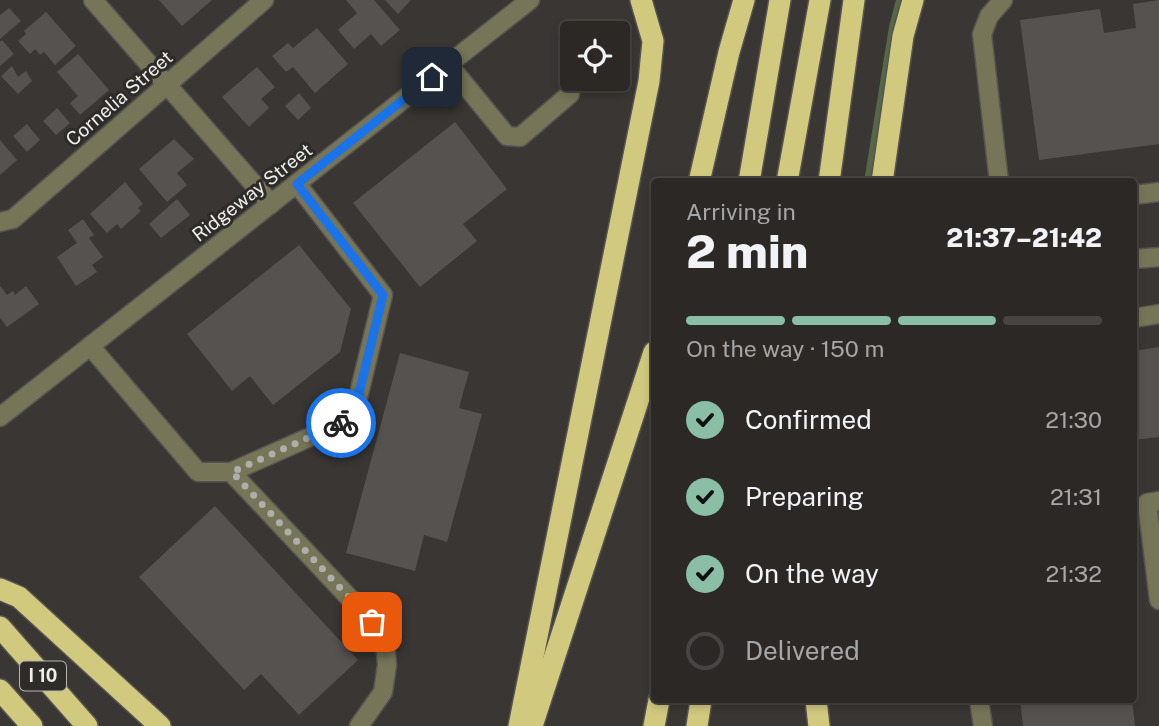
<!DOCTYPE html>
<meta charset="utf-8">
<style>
:root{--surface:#2b2826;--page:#373432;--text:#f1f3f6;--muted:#a6a6a7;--line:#474443;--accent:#8abfa5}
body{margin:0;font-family:"Public Sans",sans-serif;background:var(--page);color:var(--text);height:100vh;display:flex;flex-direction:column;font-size:26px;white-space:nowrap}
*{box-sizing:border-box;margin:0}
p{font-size:23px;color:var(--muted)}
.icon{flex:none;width:38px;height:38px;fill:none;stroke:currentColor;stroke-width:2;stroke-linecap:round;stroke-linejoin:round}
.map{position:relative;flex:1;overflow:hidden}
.panel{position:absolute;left:651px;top:178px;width:486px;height:525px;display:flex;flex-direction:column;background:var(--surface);border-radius:7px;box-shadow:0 4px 10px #0003,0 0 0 2px var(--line)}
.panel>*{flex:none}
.controls{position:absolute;left:560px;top:21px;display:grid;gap:14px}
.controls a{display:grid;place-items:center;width:70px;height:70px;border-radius:7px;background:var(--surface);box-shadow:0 4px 10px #0003,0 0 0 2px var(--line);font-size:35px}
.pin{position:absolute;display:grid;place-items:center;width:60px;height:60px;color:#fff;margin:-30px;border-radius:14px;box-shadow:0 4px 10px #0006}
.courier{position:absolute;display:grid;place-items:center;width:70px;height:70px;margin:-35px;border:5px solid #1a73e8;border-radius:50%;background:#fff;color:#222;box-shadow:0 2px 9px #0007}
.head em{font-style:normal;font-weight:800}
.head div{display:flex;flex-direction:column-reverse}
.head{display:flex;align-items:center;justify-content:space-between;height:119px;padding:0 35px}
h1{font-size:46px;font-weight:800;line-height:52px}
.bar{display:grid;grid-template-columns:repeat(4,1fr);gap:10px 7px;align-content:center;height:84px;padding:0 35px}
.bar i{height:9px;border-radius:5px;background:var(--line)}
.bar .selected{background:var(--accent)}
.bar p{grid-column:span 4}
ol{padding:0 35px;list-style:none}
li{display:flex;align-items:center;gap:21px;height:77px}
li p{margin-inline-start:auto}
li .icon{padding:7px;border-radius:50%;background:var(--accent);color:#111;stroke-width:4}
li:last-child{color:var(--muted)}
li i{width:38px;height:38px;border:4px solid var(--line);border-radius:50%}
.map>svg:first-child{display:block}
</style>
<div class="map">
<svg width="1159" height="726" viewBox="0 0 1159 726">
<rect width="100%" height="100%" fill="#393633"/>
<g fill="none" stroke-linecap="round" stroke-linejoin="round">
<path stroke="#546748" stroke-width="6" d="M867,182L892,27L899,0"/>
</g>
<g fill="#565250">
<path d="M159,0H212L182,26Z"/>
<path d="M346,0H374L400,30L381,46L371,34L354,49L338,30L357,13Z"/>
<path d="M385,0H411L398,14Z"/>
<path d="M1159,0V144L1039,160L1020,20L1100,9L1104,33L1136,28L1133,4Z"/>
<path d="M9,8L21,21L0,39V15Z"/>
<path d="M46,12L76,46L55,65L44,52L40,55L35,49L30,54L18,41L26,34L24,31Z"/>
<path d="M317,28L348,64L315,93L293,67L286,72L272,56L288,43L293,48Z"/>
<path d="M2,40L14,54L0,66V42Z"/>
<path d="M78,54L109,90L80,115L70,103L78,96L57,72Z"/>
<path d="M12,66L18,77L26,71L32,81L18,94L1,76Z"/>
<path d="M257,67L275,87L261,99L269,108L249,127L222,97Z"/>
<path d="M299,93L311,108L298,120L285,106Z"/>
<path d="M57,108L70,123L56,135L43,121Z"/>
<path d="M455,122L507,189L463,224L477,241L420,287L353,203Z"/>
<path d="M27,124L40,140L27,152L13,136Z"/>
<path d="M174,139L194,159L177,173L187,185L167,202L139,169Z"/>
<path d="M0,140L17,160L0,175Z"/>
<path d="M125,182L143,204L138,208L141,211L121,229L117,224L107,233L90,214Z"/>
<path d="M177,199L190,215L161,238L149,224Z"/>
<path d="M83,219L94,235L89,238L103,257L92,265L97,272L76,286L57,257L77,243L68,230Z"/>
<path d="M299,245L351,309L340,352L273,405L250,376L232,391L187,334Z"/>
<path d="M0,286L7,295L13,291L15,295L26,286L39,304L7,327L0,318Z"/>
<path d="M1159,347V437L1134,440V351Z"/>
<path d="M400,353L469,372L459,408L482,414L447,542L424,535L415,571L346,553Z"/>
<path d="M215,506L358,660L299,715L261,674L244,690L139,577Z"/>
<path d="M1020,700H1132L1135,726H1023Z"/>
</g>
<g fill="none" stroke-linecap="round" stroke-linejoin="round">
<defs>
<g id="minor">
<path d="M93,0L271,204"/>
<path d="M448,64L507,136L520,137L570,94"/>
<path d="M999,182L982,34L989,16L1003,0"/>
<path d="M1134,195L1159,192"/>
<path d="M0,222L13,219L264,0"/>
<path d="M1134,259L1159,257"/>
<path d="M1134,318L1159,314"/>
<path d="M90,346L198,472H231L353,418L383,295L297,184"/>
<path d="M0,417L530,0"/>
<path d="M231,472L372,622L385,641L387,665L383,692L359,726"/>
<path d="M1159,501L1147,503L1159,600"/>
<path d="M979,700L983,726"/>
</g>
<g id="highway">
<path d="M699,182L729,52L744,0"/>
<path d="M749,182L780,0"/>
<path d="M787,182L820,0"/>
<path d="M829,182L854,0"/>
<path d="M882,182L903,36L913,0"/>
<path d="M0,589L19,597L160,726"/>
<path d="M0,627L87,726"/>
<path d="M0,690L32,726"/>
<path d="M816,700L819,726"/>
<path d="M519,726L649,81L653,41L641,0"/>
<path d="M532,726L654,352"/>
<path d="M654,726L659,700"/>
<path d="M697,726L701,700"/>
</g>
</defs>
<use href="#minor" stroke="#565351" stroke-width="21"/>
<use href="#highway" stroke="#565351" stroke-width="24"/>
<use href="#minor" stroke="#777557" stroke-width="18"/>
<use href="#highway" stroke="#d0c97e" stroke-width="21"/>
</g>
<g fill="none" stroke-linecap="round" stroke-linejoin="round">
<path stroke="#afaeab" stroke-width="7" stroke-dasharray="0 12.6" d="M341,423L232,472L372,622"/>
<path stroke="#1a73e8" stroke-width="9" d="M341,423L353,418L383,295L297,184L432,77"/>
</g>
<g text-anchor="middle" stroke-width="6" stroke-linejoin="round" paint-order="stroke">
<rect fill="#2e2c29" stroke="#b5b4b2" stroke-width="2" x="20" y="661.5" width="46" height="29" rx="5"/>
<g font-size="18" font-weight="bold" fill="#efeeec">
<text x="43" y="682">I 10</text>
</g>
<g font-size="19" fill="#efeeec" stroke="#2e2c29">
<text transform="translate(119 98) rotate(-41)" y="7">Cornelia Street</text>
<text transform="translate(252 192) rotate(-38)" y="7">Ridgeway Street</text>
</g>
</g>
</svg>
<div class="controls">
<a><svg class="icon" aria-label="locate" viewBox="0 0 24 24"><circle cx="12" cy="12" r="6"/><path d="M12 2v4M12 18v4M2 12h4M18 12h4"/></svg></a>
</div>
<div class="pin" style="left:372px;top:622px;background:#ea580c"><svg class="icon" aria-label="bag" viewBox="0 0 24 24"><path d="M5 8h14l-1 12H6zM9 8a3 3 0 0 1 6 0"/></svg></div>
<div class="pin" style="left:432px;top:77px;background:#1f2937"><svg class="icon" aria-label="home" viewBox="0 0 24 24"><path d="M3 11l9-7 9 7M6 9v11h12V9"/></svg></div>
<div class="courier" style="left:341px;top:423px"><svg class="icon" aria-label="bike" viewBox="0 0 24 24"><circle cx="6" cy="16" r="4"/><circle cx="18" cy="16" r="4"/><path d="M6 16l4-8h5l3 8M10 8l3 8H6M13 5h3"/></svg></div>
<section class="panel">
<div class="head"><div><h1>2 min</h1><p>Arriving in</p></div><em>21:37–21:42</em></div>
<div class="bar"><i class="selected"></i><i class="selected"></i><i class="selected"></i><i></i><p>On the way · 150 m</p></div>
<ol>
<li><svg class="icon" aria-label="check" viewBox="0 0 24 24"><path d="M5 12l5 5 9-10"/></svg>Confirmed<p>21:30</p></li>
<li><svg class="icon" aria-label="check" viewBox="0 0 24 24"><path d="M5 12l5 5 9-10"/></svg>Preparing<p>21:31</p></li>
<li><svg class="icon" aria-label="check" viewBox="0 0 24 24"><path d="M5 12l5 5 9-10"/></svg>On the way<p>21:32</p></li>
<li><i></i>Delivered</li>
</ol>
</section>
</div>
